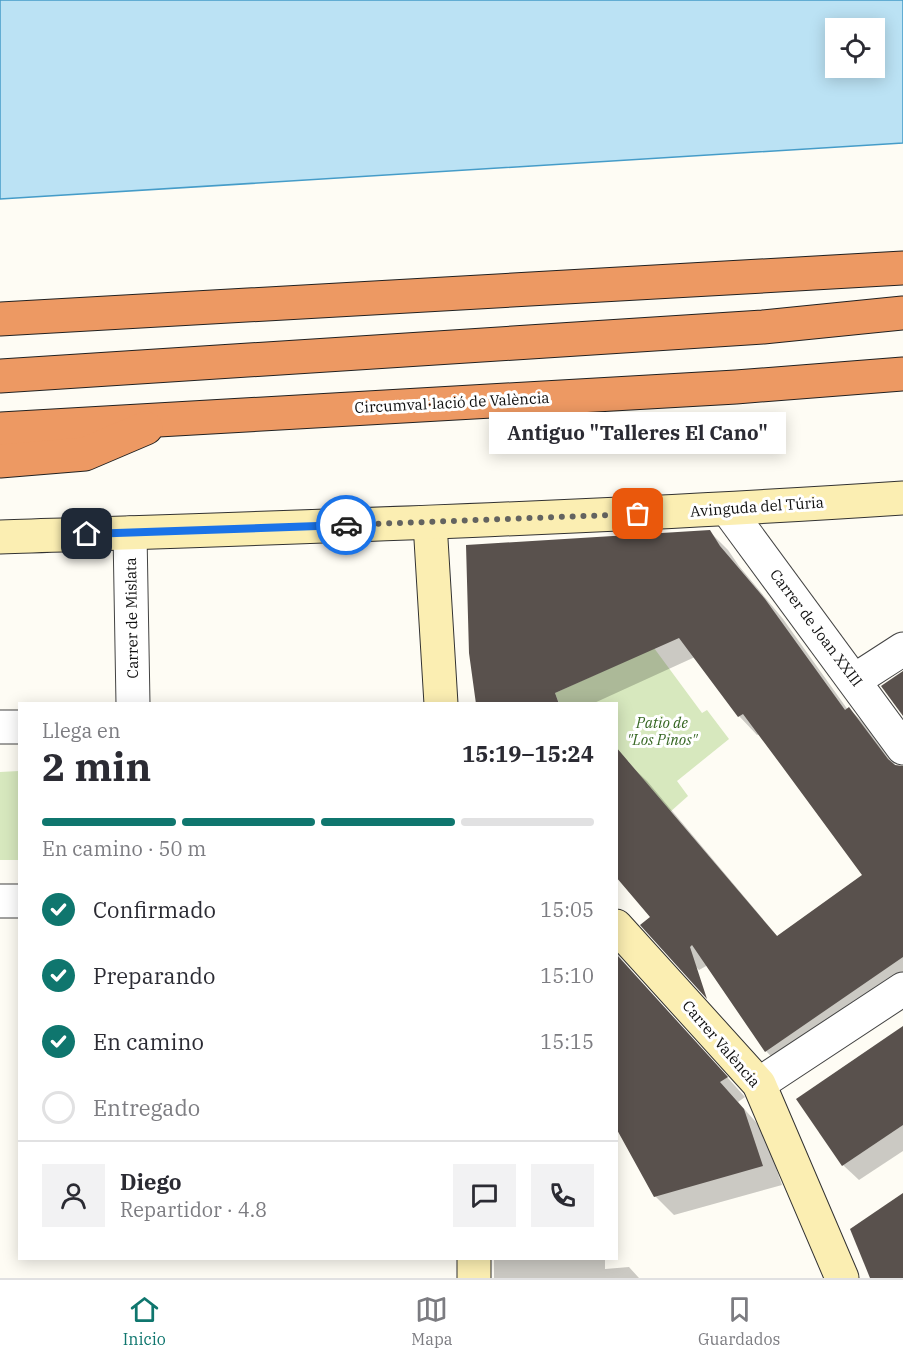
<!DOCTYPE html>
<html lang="es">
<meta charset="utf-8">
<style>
:root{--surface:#fff;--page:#f2f2f3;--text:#2b2b33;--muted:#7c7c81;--line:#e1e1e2;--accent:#0f766e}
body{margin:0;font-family:"IBM Plex Serif",serif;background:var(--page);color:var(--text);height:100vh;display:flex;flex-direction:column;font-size:22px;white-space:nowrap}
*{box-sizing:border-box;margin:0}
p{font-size:20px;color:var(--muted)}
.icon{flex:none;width:33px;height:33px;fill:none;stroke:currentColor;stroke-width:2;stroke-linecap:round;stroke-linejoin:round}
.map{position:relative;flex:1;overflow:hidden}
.side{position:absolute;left:18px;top:702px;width:600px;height:558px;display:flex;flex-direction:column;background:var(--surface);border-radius:0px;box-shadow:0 3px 15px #0003}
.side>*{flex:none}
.tools{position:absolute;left:825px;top:18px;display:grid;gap:12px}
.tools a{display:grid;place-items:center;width:60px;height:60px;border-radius:0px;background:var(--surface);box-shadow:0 3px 15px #0003;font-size:30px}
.pin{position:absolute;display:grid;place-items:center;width:51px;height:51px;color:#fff;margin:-26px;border-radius:12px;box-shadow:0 3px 9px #0006}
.courier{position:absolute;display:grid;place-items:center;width:60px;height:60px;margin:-30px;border:4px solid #1a73e8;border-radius:50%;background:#fff;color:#222;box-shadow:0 2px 8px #0007}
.bubble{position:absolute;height:42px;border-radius:0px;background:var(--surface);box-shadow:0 3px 15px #0003;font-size:20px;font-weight:700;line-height:42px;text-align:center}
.headline em{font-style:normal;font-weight:700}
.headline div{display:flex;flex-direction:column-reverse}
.headline{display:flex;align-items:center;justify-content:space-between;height:102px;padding:0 24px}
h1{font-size:39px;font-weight:700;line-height:45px}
.bar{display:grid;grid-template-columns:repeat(4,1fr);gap:9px 6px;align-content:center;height:72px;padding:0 24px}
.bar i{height:8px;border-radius:4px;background:var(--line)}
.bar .selected{background:var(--accent)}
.bar p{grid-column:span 4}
.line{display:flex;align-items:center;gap:15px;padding:0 24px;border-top:2px solid var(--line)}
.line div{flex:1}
.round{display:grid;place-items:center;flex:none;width:63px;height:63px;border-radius:0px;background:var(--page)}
ol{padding:0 24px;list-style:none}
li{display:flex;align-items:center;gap:18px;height:66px}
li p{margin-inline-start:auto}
li .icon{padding:6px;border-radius:50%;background:var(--accent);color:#fff;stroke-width:4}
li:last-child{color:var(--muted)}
li i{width:33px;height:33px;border:3px solid var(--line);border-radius:50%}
.menu{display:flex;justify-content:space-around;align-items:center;height:84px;border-top:2px solid var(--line);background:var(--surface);font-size:16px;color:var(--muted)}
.menu a{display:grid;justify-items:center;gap:3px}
.menu .selected{color:var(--accent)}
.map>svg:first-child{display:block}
</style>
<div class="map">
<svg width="903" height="1278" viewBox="0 0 903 1278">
<rect width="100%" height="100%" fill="#fefcf4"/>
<g fill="#d7e8be">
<path d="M654,648L702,713L707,710L729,739L677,781L688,796L670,812L628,761L617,760L616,704L559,703L555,693Z"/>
<path d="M19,771V860H0V772Z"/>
</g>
<path fill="#bbe2f4" stroke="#459cc8" stroke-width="1.5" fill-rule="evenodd" d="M0,0H903V143L0,199ZM836,28H874V68H836Z"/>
<g fill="#0003">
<path d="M709,531L728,550L739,566L783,619L848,710L849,709L868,727L897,767L903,768V988L784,1070L766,1051L708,965L699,970L680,951L628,763L647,781L778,937L864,875L759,734L757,735L739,716L695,657L592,704H477Z"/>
<path d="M616,950L621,959L745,1097L738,1102L763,1130L782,1185L674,1215L655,1196L616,1125Z"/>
<path d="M903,1028V1151L859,1180L843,1165L798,1099Z"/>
<path d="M494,1258H605V1269L629,1267L639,1278H494Z"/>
</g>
<g fill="#59514d">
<path d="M710,530L720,546L765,599L845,710L849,707L888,759L895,765L903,766V957L765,1052L692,945L690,947L707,999L640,925L650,917L616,877V747L777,936L862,875L781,765L743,714L738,717L679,638L555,693L559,704H476L469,653L466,545Z"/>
<path d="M903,671V716L881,686Z"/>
<path d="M616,954L728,1077L720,1082L744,1109L763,1166L654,1197L616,1128Z"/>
<path d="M903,1026V1125L842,1166L796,1099Z"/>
<path d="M903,1193V1278H870L850,1229Z"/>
</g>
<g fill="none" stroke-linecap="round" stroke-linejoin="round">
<defs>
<g id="street">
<path d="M728,510L903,748"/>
<path d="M130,533L133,704"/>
<path d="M855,680L903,649"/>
<path d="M0,727H20"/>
<path d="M0,901H20"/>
<path d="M759,1084L903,989"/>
</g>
<g id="secondary">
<path d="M430,523L441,704"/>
<path d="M0,537C301,527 602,518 903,498"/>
<path d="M616,926L759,1084L842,1278"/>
<path d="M474,1258V1278"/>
</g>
<g id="highway">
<path d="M0,319L903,268"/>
<path d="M0,376L763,327L903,313"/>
<path d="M0,429L736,387L903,374"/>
<path d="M0,461L85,454L146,428"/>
</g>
</defs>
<use href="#street" stroke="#434343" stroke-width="35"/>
<use href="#secondary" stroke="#323232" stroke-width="35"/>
<use href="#highway" stroke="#212121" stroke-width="35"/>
<use href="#street" stroke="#fff" stroke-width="33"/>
<use href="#secondary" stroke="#fbeeb2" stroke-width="33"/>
<use href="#highway" stroke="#ed9963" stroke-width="33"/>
</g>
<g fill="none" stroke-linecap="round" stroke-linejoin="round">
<path stroke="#636360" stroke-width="6" stroke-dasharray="0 10.8" d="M346,525L638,514"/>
<path stroke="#1a73e8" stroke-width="8" d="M87,534L346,525"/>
</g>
<g text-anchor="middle" stroke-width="6" stroke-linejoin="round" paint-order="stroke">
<g font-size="15" fill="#101010" stroke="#fff">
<text transform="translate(452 403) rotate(-3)" y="5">Circumval·lació de València</text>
<text transform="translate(757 507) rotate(-4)" y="5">Avinguda del Túria</text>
<text transform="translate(132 618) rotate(-91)" y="5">Carrer de Mislata</text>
<text transform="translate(816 628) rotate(53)" y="5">Carrer de Joan XXIII</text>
<text transform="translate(721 1044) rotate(49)" y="5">Carrer València</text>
</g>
<g font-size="15" font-style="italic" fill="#356622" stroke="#fff">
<text x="662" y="728">Patio de<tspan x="662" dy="17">"Los Pinos"</tspan></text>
</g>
</g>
</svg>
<div class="tools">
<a><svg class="icon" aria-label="locate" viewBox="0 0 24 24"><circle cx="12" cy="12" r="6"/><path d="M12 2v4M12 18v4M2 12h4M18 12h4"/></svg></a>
</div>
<div class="pin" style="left:638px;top:514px;background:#ea580c"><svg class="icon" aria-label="bag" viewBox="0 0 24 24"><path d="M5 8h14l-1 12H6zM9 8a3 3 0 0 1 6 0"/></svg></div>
<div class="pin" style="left:87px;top:534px;background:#1f2937"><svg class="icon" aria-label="home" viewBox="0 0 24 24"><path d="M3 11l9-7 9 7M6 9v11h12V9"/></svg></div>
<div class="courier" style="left:346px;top:525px"><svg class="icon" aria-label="car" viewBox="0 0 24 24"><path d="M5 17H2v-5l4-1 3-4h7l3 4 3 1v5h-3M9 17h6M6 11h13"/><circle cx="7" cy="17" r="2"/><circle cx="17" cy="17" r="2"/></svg></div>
<div class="bubble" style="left:489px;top:412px;width:297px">Antiguo &quot;Talleres El Cano&quot;</div>
<section class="side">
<div class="headline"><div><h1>2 min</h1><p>Llega en</p></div><em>15:19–15:24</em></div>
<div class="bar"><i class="selected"></i><i class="selected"></i><i class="selected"></i><i></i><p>En camino · 50 m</p></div>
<ol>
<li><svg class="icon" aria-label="check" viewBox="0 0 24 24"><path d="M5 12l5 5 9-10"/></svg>Confirmado<p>15:05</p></li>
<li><svg class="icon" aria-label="check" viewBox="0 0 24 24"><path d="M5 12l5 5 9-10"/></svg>Preparando<p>15:10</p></li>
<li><svg class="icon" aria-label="check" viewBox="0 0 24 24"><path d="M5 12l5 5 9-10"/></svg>En camino<p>15:15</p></li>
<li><i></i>Entregado</li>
</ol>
<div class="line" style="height:108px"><a class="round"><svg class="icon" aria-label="person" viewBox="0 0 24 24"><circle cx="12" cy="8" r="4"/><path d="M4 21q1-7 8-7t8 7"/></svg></a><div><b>Diego</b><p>Repartidor · 4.8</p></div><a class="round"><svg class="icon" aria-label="chat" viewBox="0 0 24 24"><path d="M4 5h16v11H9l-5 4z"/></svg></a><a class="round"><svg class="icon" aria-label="phone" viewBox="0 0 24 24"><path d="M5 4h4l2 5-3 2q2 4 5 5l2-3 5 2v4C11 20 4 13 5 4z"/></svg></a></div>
</section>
</div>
<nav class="menu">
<a class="selected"><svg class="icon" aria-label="home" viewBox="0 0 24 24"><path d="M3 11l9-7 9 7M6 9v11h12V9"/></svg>Inicio</a>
<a><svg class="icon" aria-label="map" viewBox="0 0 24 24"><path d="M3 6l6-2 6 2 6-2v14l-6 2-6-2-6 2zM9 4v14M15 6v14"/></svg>Mapa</a>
<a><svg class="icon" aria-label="saved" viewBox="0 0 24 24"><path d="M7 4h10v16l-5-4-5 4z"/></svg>Guardados</a>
</nav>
